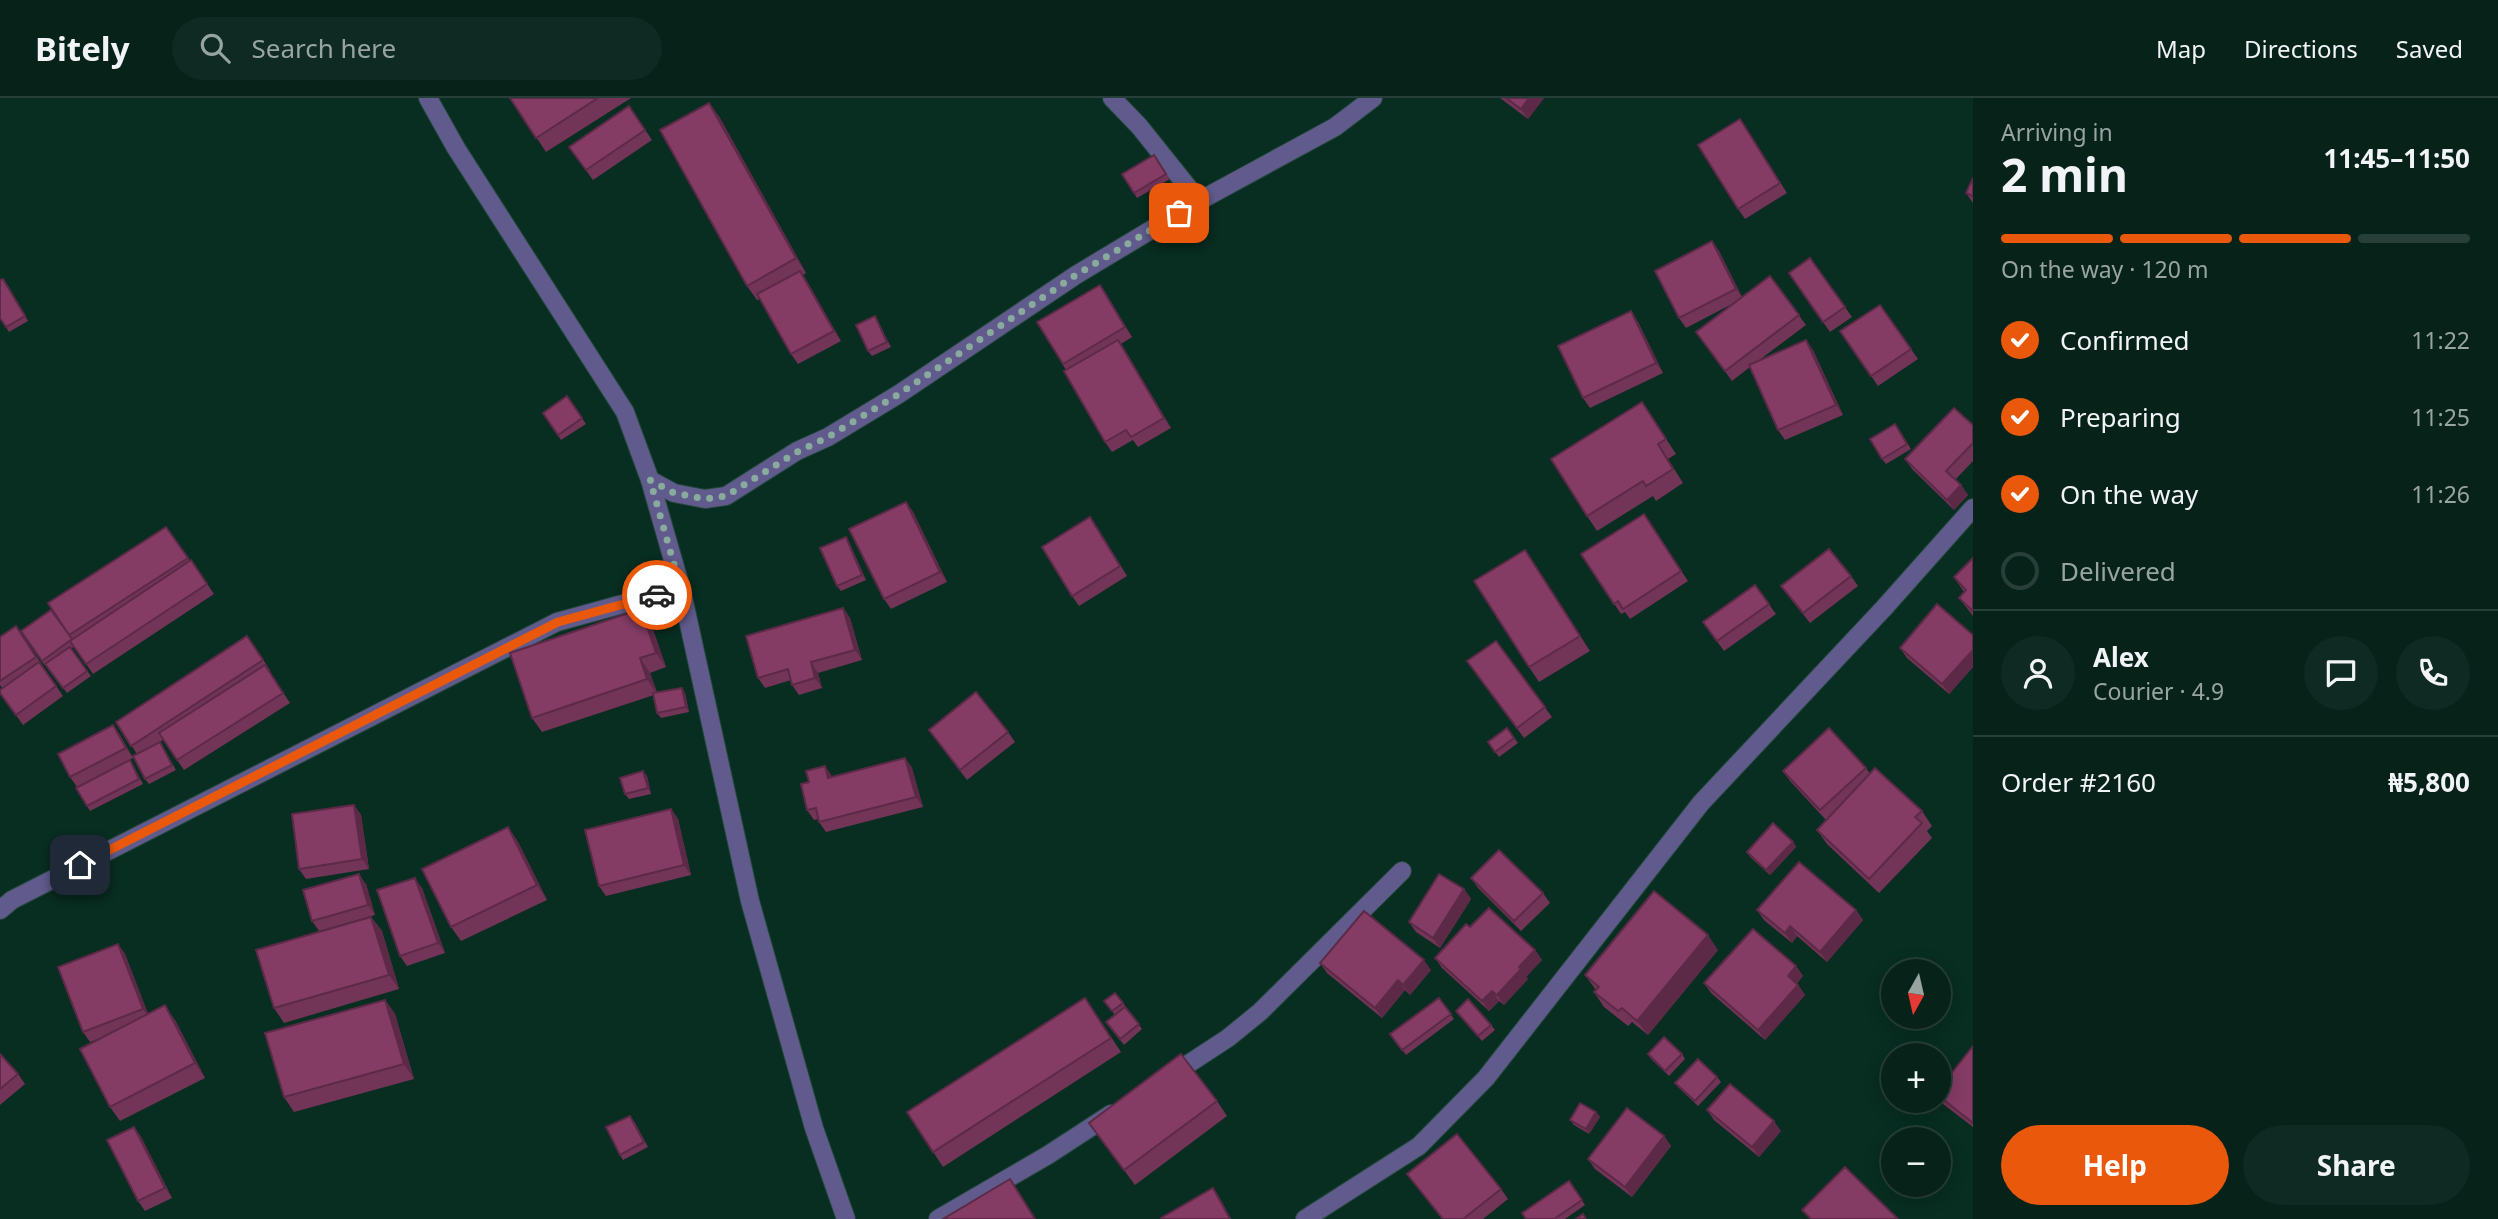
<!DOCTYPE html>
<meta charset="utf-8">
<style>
:root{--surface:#062219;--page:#0f2a22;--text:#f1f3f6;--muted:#98a4a2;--line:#273f38;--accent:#ea580c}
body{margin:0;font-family:"Noto Sans",sans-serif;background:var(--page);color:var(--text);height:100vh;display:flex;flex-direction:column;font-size:26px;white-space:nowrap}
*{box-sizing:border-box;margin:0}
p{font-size:23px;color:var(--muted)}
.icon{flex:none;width:38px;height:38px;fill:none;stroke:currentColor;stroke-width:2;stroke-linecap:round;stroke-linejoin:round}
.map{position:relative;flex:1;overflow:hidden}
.panel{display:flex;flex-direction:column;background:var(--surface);width:525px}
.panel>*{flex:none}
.needle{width:46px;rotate:188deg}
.fabs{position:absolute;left:1881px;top:861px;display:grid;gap:14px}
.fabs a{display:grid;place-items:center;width:70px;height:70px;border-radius:50%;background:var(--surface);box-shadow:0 4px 18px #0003,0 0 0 2px var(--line);font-size:35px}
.pin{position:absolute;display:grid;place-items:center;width:60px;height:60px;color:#fff;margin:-30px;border-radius:14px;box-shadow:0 4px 10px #0006}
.courier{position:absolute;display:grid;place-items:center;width:70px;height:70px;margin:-35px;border:5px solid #ea580c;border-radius:50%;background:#fff;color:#222;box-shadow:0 2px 9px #0007}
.headline em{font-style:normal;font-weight:700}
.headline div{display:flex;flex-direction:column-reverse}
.headline{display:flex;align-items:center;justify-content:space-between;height:119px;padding:0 28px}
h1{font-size:46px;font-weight:700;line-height:52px}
.bar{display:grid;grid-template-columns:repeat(4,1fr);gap:10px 7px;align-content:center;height:84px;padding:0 28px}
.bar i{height:9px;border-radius:5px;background:var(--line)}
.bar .selected{background:var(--accent)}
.bar p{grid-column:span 4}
.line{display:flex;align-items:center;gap:18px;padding:0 28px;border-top:2px solid var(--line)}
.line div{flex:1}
.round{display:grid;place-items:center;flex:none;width:74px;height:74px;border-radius:37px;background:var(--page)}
ol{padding:0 28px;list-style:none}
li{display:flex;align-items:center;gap:21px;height:77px}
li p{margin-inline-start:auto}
li .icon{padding:7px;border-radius:50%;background:var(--accent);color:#fff;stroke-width:4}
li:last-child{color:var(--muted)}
li i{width:38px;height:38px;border:4px solid var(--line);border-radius:50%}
.primary-button{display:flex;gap:14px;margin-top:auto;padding:14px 28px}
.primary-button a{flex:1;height:80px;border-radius:42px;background:var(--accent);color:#fff;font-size:28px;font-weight:700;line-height:80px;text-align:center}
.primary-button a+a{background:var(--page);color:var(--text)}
header{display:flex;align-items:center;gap:42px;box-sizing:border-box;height:98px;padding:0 35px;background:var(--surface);border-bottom:2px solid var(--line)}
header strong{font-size:33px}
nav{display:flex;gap:38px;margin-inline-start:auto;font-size:24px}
.search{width:490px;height:63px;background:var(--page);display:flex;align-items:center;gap:18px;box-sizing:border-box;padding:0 24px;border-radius:38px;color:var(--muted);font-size:26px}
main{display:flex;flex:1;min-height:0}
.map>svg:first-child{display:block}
</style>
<header>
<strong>Bitely</strong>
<div class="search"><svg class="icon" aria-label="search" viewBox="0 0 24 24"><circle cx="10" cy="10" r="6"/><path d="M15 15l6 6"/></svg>Search here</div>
<nav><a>Map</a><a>Directions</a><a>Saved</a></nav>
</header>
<main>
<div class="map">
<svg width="1973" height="1121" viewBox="0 0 1973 1121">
<rect width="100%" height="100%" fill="#082d21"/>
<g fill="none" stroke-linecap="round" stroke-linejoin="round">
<defs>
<g id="minor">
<path d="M428,0L456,50L625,314L650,382L681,490L750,803L814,1030L846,1121"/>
<path d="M1199,103L1335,29L1373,0"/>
<path d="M650,382L674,395L705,401L726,398L797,353L828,339L899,296L1076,177L1199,103L1139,28L1112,0"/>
<path d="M0,812L12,802L557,524L681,490"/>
<path d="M1170,978L1228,940L1260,914L1402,773"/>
<path d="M938,1121L1048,1057L1111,1016"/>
<path d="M1305,1121L1419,1048L1486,980L1701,705L1884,510L1973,410"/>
</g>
</defs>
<use href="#minor" stroke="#24483c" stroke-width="20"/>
<use href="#minor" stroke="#605b8c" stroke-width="18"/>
</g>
<g fill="#723457">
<path d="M510,0H631L546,54Z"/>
<path d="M1500,0H1544L1528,21Z"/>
<path d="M709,5L720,20L806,175L803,177L841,243L798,266L791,256L760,201L757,202L747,188Z"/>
<path d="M629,8L652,42L593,82L569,49Z"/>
<path d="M1740,21L1787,95L1745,121L1738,111Z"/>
<path d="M1154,57L1170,81L1137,100L1134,95Z"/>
<path d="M1973,80V105L1966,95Z"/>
<path d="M1712,143L1719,153L1742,199L1770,178L1806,227L1758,263L1813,252L1843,317L1785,342L1778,332L1750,269L1732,283L1696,234L1732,206L1686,230L1679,220Z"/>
<path d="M1810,160L1852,219L1830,234L1789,175Z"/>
<path d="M7,186L28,223L9,234L0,220Z"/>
<path d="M1100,187L1132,239L1121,246L1171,330L1138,349L1133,342L1112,354L1105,344L1066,272L1037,224Z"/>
<path d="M1880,207L1918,261L1878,288L1840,233Z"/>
<path d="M1631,213L1638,224L1663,275L1590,310L1583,300Z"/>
<path d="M875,218L891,249L872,258L868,253Z"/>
<path d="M567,298L586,326L561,342L543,315Z"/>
<path d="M1642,304L1676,356L1668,361L1683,385L1656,403L1653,398L1597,433L1587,418Z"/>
<path d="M1895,326L1911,351L1886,366L1882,361Z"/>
<path d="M1973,327V363L1955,382L1961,387L1968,397L1954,412L1912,371L1905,361Z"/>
<path d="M906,404L913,414L947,484L891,511L884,501Z"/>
<path d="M1644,416L1688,483L1630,521L1625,514L1621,516L1581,456Z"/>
<path d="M166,429L190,463L191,462L214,496L93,576L74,548L71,551L91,578L67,595L46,567L45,568L21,533Z"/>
<path d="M1097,429L1127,478L1079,508L1072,498Z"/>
<path d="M846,439L849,444L866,482L841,493L837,488Z"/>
<path d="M1525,452L1590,553L1539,584L1529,569Z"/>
<path d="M1973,460V518L1959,500L1964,494L1954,479Z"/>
<path d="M1851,478L1858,488L1810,525L1781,488Z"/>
<path d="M1755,487L1776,516L1724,553L1703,524Z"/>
<path d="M843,510L850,520L862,562L818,575L822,590L799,597L792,587L791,582L765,590L758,580Z"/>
<path d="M641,511L651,526L666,569L650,575L657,594L682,590L685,595L689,614L661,620L657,615L654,597L542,634L532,620Z"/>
<path d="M16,528L63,598L23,627L0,595L2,590L0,587V539Z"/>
<path d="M1973,537V569L1949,596L1907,560L1900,550Z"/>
<path d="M247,538L270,572L269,573L290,605L184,672L163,642L160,644L176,672L149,686L145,681L137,656L116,624Z"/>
<path d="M1496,543L1552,619L1524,640L1467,563Z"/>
<path d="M113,627L120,637L133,660L77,689L70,679Z"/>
<path d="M1507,630L1518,645L1499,659L1488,644Z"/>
<path d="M929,632L1008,634L1015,644L967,682Z"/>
<path d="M905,660L912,670L923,709L826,734L819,724V721L814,722L807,712L809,684Z"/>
<path d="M133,667L143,686L90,713L87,708Z"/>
<path d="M1866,670L1870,676L1922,713L1932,728L1927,733L1932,740L1879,795L1827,746L1817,732L1826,722L1790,683L1783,673Z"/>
<path d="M647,678L651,696L629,701L625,696Z"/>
<path d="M354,707L361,717L369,771L306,781L299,771Z"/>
<path d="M671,711L678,721L691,777L606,798L599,788Z"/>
<path d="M508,729L518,744L547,802L461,843L451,829Z"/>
<path d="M1793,744L1796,749L1770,777L1750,759L1747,754Z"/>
<path d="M1471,780L1543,795L1550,805L1521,833L1478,790Z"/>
<path d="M366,786L375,817L319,833L312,823Z"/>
<path d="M422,790L445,855L407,868L400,858Z"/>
<path d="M1464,791L1471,801L1440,850L1416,834L1409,824Z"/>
<path d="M1757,812H1856L1863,822L1827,864L1797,838L1792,845L1764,822Z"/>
<path d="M371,819L382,833L399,891L284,925L274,910Z"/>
<path d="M1470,829L1535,852L1542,862L1526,879L1528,881L1504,907L1499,903L1489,913L1442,870L1435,860Z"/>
<path d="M118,846L125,856L148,916L175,922L205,980L120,1023L110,1009L103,939L90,944L83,934Z"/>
<path d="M1718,852L1648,937L1632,924L1628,928L1604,909L1594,894L1596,892L1585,877Z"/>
<path d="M1320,865L1431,872L1410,897L1405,892L1382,920L1327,875Z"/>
<path d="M1796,868L1803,878L1797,885L1805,897L1765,942L1711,895L1704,885Z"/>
<path d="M1085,900L1121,954L943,1069L907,1014Z"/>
<path d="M1439,900L1454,921L1406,957L1390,936Z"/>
<path d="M385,902L395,916L414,981L294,1014L284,999Z"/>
<path d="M1104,903L1123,905L1142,931L1124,947L1106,924L1115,917Z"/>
<path d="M1456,913L1491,927L1495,932L1482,943Z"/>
<path d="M1973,948V1029L1943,1006L1939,1000V991Z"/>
<path d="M0,956L18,976L25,986L0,1007Z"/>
<path d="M1648,956H1682L1685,961L1669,978L1651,961Z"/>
<path d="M1717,979L1721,984L1698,1008L1679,990L1675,985Z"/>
<path d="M1217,1003L1227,1018L1135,1087L1089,1025Z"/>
<path d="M1707,1012L1781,1033L1759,1059L1714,1022Z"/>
<path d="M1596,1014L1600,1019L1589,1036L1574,1027L1570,1022Z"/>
<path d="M634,1023L648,1049L623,1062L620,1057Z"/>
<path d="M134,1029L141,1039L172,1100L145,1113L138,1103Z"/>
<path d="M1664,1038L1671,1048L1632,1099L1595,1071L1588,1061Z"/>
<path d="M1407,1076L1501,1091L1508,1101L1483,1121H1442Z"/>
<path d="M1569,1083L1585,1107L1565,1121H1526Z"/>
</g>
<g fill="#5c2a47">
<path d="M1529,0H1544L1528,21L1521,11Z"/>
<path d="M709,5L720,20L806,175L796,160Z"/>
<path d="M1712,143L1719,153L1743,201L1736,191Z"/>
<path d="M800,173L807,183L841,243L834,233Z"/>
<path d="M1100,187L1107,197L1132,239L1125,229Z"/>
<path d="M1631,213L1638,224L1663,275L1656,265Z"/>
<path d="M1118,242L1125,252L1171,330L1164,320Z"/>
<path d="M1806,242L1813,252L1843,317L1836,307Z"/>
<path d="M1961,387L1968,397L1954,412L1947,402Z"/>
<path d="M906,404L913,414L947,484L940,474Z"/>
<path d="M846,439L849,444L866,482L862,477Z"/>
<path d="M1525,452L1535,467L1590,553L1580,538Z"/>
<path d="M843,510L850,520L862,562L855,552Z"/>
<path d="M641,511L651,526L666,569L656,555Z"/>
<path d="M1973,552V569L1949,596L1942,586Z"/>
<path d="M640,560L650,575L657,596L647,581Z"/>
<path d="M811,564L818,575L822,590L815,580Z"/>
<path d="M682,590L685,595L689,614L686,609Z"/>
<path d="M113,627L120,637L133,660L126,650Z"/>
<path d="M905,660L912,670L923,709L916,699Z"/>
<path d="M825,668L832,678L835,690L828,680Z"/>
<path d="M643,673L647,678L651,696L648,690Z"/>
<path d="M354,707L361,717L369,771L362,761Z"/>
<path d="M671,711L678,721L691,777L684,767Z"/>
<path d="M508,729L518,744L547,802L537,787Z"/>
<path d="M1793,744L1796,749L1770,777L1766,772Z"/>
<path d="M359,776L366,786L375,817L368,807Z"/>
<path d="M415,780L422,790L445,855L438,845Z"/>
<path d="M1464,791L1471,801L1440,850L1433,840Z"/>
<path d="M1856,812L1863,822L1827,864L1820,854Z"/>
<path d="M371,819L382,833L399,891L389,877Z"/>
<path d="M1790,828L1797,838L1792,845L1785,835Z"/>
<path d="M1708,837L1718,852L1648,937L1637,923Z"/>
<path d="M118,846L125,856L150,921L143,911Z"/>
<path d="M1535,852L1542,862L1526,879L1528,881L1504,907L1497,897L1519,869Z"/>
<path d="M1424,862L1431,872L1410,897L1403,887Z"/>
<path d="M1796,868L1803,878L1795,888L1788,878Z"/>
<path d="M1398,882L1405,892L1382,920L1375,910Z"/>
<path d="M1798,887L1805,897L1765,942L1758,932Z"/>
<path d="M1492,893L1499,903L1489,913L1482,903Z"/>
<path d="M385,902L395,916L414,981L404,966Z"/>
<path d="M165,907L175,922L205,980L195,965Z"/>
<path d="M1596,1014L1600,1019L1589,1036L1586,1031Z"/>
<path d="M1774,1023L1781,1033L1759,1059L1752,1049Z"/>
<path d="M134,1029L141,1039L172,1100L165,1090Z"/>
<path d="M1664,1038L1671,1048L1632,1099L1625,1089Z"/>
<path d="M1213,1090L1220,1100L1231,1121H1230Z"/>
</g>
<g fill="#843c65" stroke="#5c2a47" stroke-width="2">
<path d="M510,0H598L536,40Z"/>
<path d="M1506,0H1529L1521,11Z"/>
<path d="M709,5L796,160L747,188L660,32Z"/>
<path d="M629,8L645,32L586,72L569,49Z"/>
<path d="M1740,21L1780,85L1738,111L1698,47Z"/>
<path d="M1154,57L1166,76L1134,95L1122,76Z"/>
<path d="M1973,80V98L1966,95Z"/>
<path d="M1712,143L1736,191L1679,220L1655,173Z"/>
<path d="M1810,160L1845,209L1823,224L1789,175Z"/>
<path d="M800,173L834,233L791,256L757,196Z"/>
<path d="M1770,178L1799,217L1725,273L1696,234Z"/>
<path d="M3,181L25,218L6,229L0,220V182Z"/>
<path d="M1100,187L1125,229L1063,266L1037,224Z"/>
<path d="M1880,207L1911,251L1871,278L1840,233Z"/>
<path d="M1631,213L1656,265L1583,300L1558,248Z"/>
<path d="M875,218L887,244L868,253L856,227Z"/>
<path d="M1118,242L1164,320L1131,339L1126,332L1105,344L1064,273Z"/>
<path d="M1806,242L1836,307L1778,332L1749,267Z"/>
<path d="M567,298L582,320L558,337L543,315Z"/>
<path d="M1642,304L1666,341L1658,346L1673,371L1646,388L1643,383L1587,418L1551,361Z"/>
<path d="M1954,310L1973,327V345L1946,373L1961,387L1947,402L1905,361Z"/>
<path d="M1895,326L1907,346L1882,361L1870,341Z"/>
<path d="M906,404L940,474L884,501L849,431Z"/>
<path d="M1644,416L1681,473L1623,511L1618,503L1614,506L1581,456Z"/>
<path d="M1090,419L1120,468L1072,498L1042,449Z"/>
<path d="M166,429L188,460L69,537L48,505Z"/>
<path d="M846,439L862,477L837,488L820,450Z"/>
<path d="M1829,451L1851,478L1803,515L1781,488Z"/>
<path d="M1525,452L1580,538L1529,569L1474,483Z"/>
<path d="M1973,460V513L1959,500L1966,492L1954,479Z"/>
<path d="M191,462L207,486L86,566L70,543Z"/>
<path d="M1755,487L1769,506L1717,543L1703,524Z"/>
<path d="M1937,506L1973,537V552L1942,586L1900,550Z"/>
<path d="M843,510L855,552L811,564L815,580L792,587L788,571L758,580L746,538Z"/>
<path d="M641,511L656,555L640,560L647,581L532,620L510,555Z"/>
<path d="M51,512L72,541L42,563L21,533Z"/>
<path d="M16,528L36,559L0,583V539Z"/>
<path d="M247,538L263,562L131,648L116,624Z"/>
<path d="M1496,543L1545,609L1517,630L1467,563Z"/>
<path d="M70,549L87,573L63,590L45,566Z"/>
<path d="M39,564L56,588L16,617L0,595V592Z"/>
<path d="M265,567L283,595L177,662L159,635Z"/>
<path d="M682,590L686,609L657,615L653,595Z"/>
<path d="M976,594L1008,634L960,672L929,632Z"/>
<path d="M113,627L126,650L70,679L58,656Z"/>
<path d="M1507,630L1514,640L1495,654L1488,644Z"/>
<path d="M1829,630L1866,670L1820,712L1783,673Z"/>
<path d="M160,644L172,667L145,681L133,658Z"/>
<path d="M905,660L916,699L819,724L816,710L807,712L801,686L809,684L806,673L825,668L828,680Z"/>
<path d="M130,662L139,681L87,708L76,690Z"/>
<path d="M1875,670L1922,713L1915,719L1922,725L1869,781L1817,732Z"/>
<path d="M643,673L648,690L625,696L620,680Z"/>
<path d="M354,707L362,761L299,771L292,716Z"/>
<path d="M671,711L684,767L599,788L585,732Z"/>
<path d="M1773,725L1793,744L1766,772L1747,754Z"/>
<path d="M508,729L537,787L451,829L422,771Z"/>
<path d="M1499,752L1543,795L1514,823L1471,780Z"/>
<path d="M1799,764L1856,812L1820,854L1790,828L1785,835L1757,812Z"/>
<path d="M359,776L368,807L312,823L303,792Z"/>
<path d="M1439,776L1464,791L1433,840L1409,824Z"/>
<path d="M415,780L438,845L400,858L377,792Z"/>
<path d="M1654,793L1708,837L1637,923L1622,910L1618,913L1594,894L1599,889L1585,877Z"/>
<path d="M1489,810L1535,852L1519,869L1521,871L1497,897L1492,893L1482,903L1435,860L1466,826L1470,829Z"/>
<path d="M1364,813L1424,862L1403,887L1398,882L1375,910L1320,865Z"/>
<path d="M371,819L389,877L274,910L256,852Z"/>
<path d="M1753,831L1796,868L1788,878L1798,887L1758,932L1704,885Z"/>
<path d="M118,846L143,911L83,934L58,869Z"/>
<path d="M1115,895L1123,905L1112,913L1104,903Z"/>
<path d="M1085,900L1111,940L933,1054L907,1014Z"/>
<path d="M1439,900L1451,916L1402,952L1390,936Z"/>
<path d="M1468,901L1491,927L1478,938L1456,913Z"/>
<path d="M385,902L404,966L284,999L265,935Z"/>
<path d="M165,907L195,965L110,1009L80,951Z"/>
<path d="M1125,909L1139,926L1120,941L1106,924Z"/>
<path d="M1664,939L1682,956L1665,973L1648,956Z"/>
<path d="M1973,948V1025L1939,998V991Z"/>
<path d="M0,956L18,976L0,991Z"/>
<path d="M1181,956L1217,1003L1124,1072L1089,1025Z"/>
<path d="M1698,961L1717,979L1695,1003L1675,985Z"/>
<path d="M1730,986L1774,1023L1752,1049L1707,1012Z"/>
<path d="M1580,1005L1596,1014L1586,1031L1570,1022Z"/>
<path d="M1627,1010L1664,1038L1625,1089L1588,1061Z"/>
<path d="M630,1018L644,1044L620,1057L606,1029Z"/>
<path d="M134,1029L165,1090L138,1103L107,1042Z"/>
<path d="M1457,1036L1501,1091L1463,1121H1443L1407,1076Z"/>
<path d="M1845,1069L1898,1121H1811L1802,1112Z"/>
<path d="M1010,1081L1035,1121H943Z"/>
<path d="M1569,1083L1582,1102L1554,1121H1526L1522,1115Z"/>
<path d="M1213,1090L1230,1121H1162L1161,1120Z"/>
<path d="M1583,1116L1586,1121H1576Z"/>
</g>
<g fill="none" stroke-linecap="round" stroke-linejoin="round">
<path stroke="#89ab9e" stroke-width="7" stroke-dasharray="0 12.6" d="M657,497L681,491L650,382L674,395L705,401L726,398L797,354L828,339L899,296L1076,177L1179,115"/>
<path stroke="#ea580c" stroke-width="9" d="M80,767L558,524L657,497"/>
</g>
</svg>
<div class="fabs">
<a><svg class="needle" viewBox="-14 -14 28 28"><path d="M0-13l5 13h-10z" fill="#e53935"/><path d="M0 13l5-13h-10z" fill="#98a4a2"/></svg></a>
<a>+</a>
<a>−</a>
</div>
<div class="pin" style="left:1179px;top:115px;background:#ea580c"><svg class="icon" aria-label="bag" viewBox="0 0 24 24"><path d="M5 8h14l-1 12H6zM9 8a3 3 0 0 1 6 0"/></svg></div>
<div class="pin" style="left:80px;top:767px;background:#1f2937"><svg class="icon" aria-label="home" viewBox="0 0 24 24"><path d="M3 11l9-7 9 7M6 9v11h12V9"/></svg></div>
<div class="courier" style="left:657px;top:497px"><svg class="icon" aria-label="car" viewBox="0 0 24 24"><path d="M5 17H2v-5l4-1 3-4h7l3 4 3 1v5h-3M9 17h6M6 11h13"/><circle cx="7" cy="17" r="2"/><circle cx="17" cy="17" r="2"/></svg></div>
</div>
<section class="panel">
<div class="headline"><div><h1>2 min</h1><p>Arriving in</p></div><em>11:45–11:50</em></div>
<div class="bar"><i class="selected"></i><i class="selected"></i><i class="selected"></i><i></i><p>On the way · 120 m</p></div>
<ol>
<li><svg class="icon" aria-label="check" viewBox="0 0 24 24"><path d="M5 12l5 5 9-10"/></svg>Confirmed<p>11:22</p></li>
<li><svg class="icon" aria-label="check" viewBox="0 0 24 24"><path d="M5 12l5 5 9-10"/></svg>Preparing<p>11:25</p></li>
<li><svg class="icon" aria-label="check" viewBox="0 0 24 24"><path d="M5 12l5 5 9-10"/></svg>On the way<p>11:26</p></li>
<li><i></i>Delivered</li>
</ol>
<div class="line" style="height:126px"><a class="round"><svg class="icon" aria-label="person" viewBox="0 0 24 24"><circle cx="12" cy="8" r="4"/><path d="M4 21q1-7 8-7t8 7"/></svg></a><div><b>Alex</b><p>Courier · 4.9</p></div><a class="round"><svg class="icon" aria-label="chat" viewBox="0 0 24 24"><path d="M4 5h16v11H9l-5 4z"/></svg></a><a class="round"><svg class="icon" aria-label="phone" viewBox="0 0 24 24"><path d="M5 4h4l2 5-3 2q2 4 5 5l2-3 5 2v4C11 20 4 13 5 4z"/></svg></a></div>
<div class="line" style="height:91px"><div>Order #2160</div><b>₦5,800</b></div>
<div class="primary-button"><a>Help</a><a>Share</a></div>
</section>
</main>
